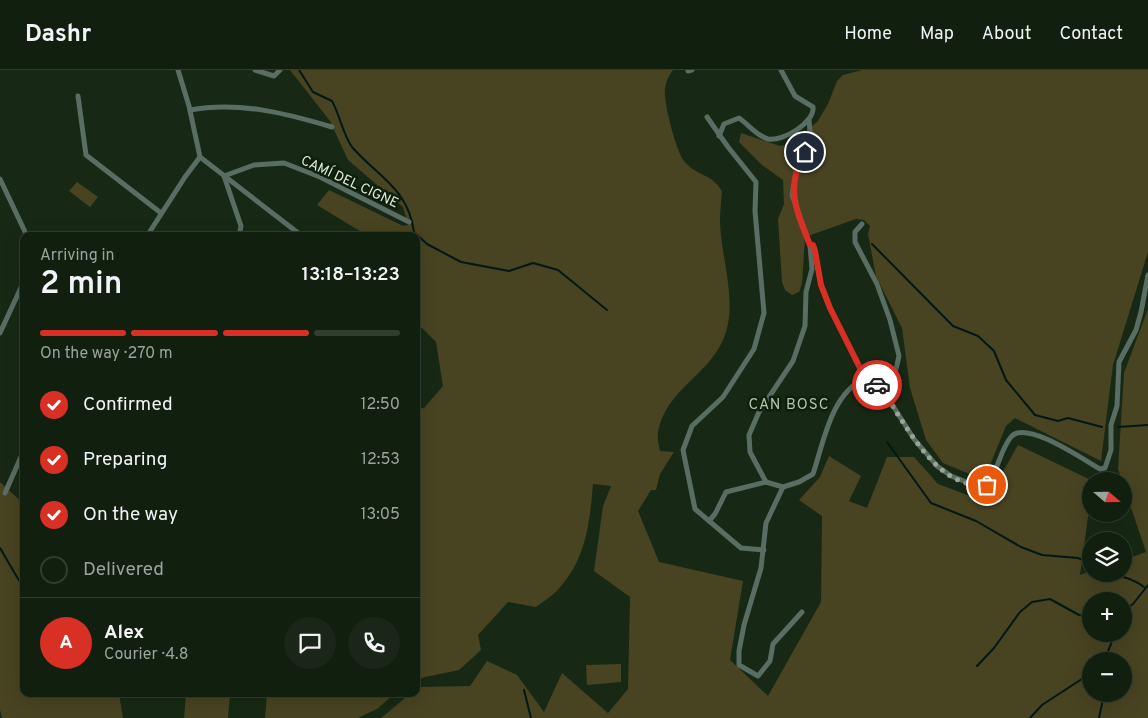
<!DOCTYPE html>
<meta charset="utf-8">
<style>
:root{--surface:#111f0f;--page:#1a2718;--text:#f1f3f6;--muted:#9ca29e;--line:#303d2f;--accent:#d93025}
body{margin:0;font-family:Overpass,sans-serif;background:var(--page);color:var(--text);height:100vh;display:flex;flex-direction:column;font-size:19px;white-space:nowrap}
*{box-sizing:border-box;margin:0}
p{font-size:16px;color:var(--muted)}
.icon{flex:none;width:28px;height:28px;fill:none;stroke:currentColor;stroke-width:2;stroke-linecap:round;stroke-linejoin:round}
.map{position:relative;flex:1;overflow:hidden}
.panel{position:absolute;left:20px;top:162px;width:400px;height:465px;display:flex;flex-direction:column;background:var(--surface);border-radius:10px;box-shadow:0 5px 20px #0002,0 0 0 1px var(--line)}
.panel>*{flex:none}
.needle{width:32px;rotate:110deg}
.controls{position:absolute;left:1082px;top:402px;display:grid;gap:10px}
.controls a{display:grid;place-items:center;width:50px;height:50px;border-radius:50%;background:var(--surface);box-shadow:0 5px 20px #0002,0 0 0 1px var(--line);font-size:25px}
.pin{position:absolute;display:grid;place-items:center;width:42px;height:42px;color:#fff;margin:-21px;border:2px solid #fff;border-radius:50%;box-shadow:0 1px 5px #0007}
.courier{position:absolute;display:grid;place-items:center;width:50px;height:50px;margin:-25px;border:4px solid #d93025;border-radius:50%;background:#fff;color:#222;box-shadow:0 1px 6px #0007}
.summary em{font-style:normal;font-weight:600}
.summary div{display:flex;flex-direction:column-reverse}
.summary{display:flex;align-items:center;justify-content:space-between;height:85px;padding:0 20px}
h1{font-size:32px;font-weight:600;line-height:38px}
.bar{display:grid;grid-template-columns:repeat(4,1fr);gap:8px 5px;align-content:center;height:60px;padding:0 20px}
.bar i{height:6px;border-radius:4px;background:var(--line)}
.bar .active{background:var(--accent)}
.bar p{grid-column:span 4}
.line{display:flex;align-items:center;gap:12px;padding:0 20px;border-top:1px solid var(--line)}
.line div{flex:1}
.round{display:grid;place-items:center;flex:none;width:52px;height:52px;border-radius:26px;background:var(--page)}
ol{padding:0 20px;list-style:none}
li{display:flex;align-items:center;gap:15px;height:55px}
li p{margin-inline-start:auto}
li .icon{padding:5px;border-radius:50%;background:var(--accent);color:#fff;stroke-width:4}
li:last-child{color:var(--muted)}
li i{width:28px;height:28px;border:2px solid var(--line);border-radius:50%}
header{display:flex;align-items:center;gap:30px;box-sizing:border-box;height:70px;padding:0 25px;background:var(--surface);border-bottom:1px solid var(--line)}
header strong{font-size:24px}
nav{display:flex;gap:28px;margin-inline-start:auto;font-size:18px}
.map>svg:first-child{display:block}
</style>
<header>
<strong>Dashr</strong>
<nav><a>Home</a><a>Map</a><a>About</a><a>Contact</a></nav>
</header>
<div class="map">
<svg width="1148" height="648" viewBox="0 0 1148 648">
<rect width="100%" height="100%" fill="#172914"/>
<g fill="#484321" fill-rule="evenodd">
<path d="M290,0H673C669,5 666,11 665,18C663,31 676,81 684,91C696,106 714,104 722,122C721,132 720,142 720,152C721,189 739,234 723,270C708,305 665,321 658,362C657,369 659,375 660,381L674,382L660,404L656,420H651L638,441L659,492L743,511L730,590L768,626L821,532L822,446L799,430L820,407L829,386L861,406L849,431L867,438L887,387H914L938,414L986,432L1018,375L1093,411L1080,505L1091,501V504H1124V490L1146,482L1124,417V411H1122L1118,399L1124,303L1148,239V648H381L410,624H416L418,617L470,616L487,591L517,605L544,642L562,603L608,643L628,619L630,527L594,501L603,436L611,416L593,414C590,451 586,489 560,517C554,525 544,531 536,537L508,532L478,565L481,580L459,600L416,609V339L424,338L443,316L436,272L416,252V166H368L317,135L329,120L403,156L408,155L403,137L348,90L330,51ZM1091,531H1124V564H1091ZM1091,591H1124V624H1091Z"/>
<path d="M862,0H1148V182L1113,295L1101,391L1015,348L1006,356L984,410L943,393L926,370L910,318L902,258L876,206L868,164L870,156L864,150L856,149L805,167L802,214L799,222L792,225L785,220L782,212L778,149L784,134L783,110L762,95L739,72L741,63L780,76L789,74L817,52L828,34L837,11L843,5Z"/>
<path d="M77,112L98,127L90,137L69,121Z"/>
<path d="M0,412L24,434V624H119L123,648H2L0,640Z"/>
<path d="M621,594V612L587,615L586,595Z"/>
<path d="M186,624H230L228,648H184Z"/>
<path d="M267,624H394L377,639L358,648H265Z"/>
</g>
<g fill="none" stroke-linecap="round" stroke-linejoin="round">
<g stroke="#001915" stroke-width="2">
<path d="M299,0L313,22L332,31C339,43 344,67 352,77C378,107 408,118 414,162L427,174L461,192L509,201L533,193L558,200L607,240"/>
<path d="M872,174L953,256L978,266L994,281L1006,310L1035,345L1058,351L1068,348L1102,357"/>
<path d="M1118,357L1148,355"/>
<path d="M887,372L931,433L976,451L1021,477L1042,485L1078,488L1091,493"/>
<path d="M0,478L24,519"/>
<path d="M1115,504C1127,509 1132,508 1144,517"/>
<path d="M1124,540L1133,534L1148,515"/>
<path d="M1104,591L1111,574L1113,564"/>
<path d="M977,596L994,578L1020,542L1032,532L1050,529L1079,545L1091,547"/>
<path d="M524,620L531,648"/>
<path d="M1030,648L1042,635L1091,603"/>
<path d="M1099,648L1104,624"/>
</g>
<g stroke="#596d62" stroke-width="5">
<path d="M178,0L189,36L200,87L302,166"/>
<path d="M255,0L274,6L280,0"/>
<path d="M688,1L692,0"/>
<path d="M78,26L86,85L161,143"/>
<path d="M190,40C238,31 285,43 332,57"/>
<path d="M707,47L728,77L756,112L755,141L764,243L754,279L723,327L692,356L683,380L695,439L741,478L764,480"/>
<path d="M719,66L724,54L739,48C748,54 757,66 768,69C783,72 815,52 813,37L795,26L781,0"/>
<path d="M0,109L27,166"/>
<path d="M862,154L855,162V172L877,214L890,250L899,286L894,308L881,317"/>
<path d="M147,166L185,107L200,87"/>
<path d="M239,166L241,156L224,106L254,95L284,93L320,107L409,152"/>
<path d="M810,175H813L815,181L821,215L830,238L865,308L881,317L914,369L937,396L951,406L977,416L987,415C998,401 1000,380 1011,367C1025,349 1084,390 1100,399L1105,398L1111,380V355L1117,336L1119,292L1136,260L1141,242L1148,205"/>
<path d="M0,263L24,211"/>
<path d="M766,412L750,382L749,365L759,342L793,291L805,256L806,222L812,199L810,175L792,125L797,96L811,72L809,50"/>
<path d="M5,423L24,380"/>
<path d="M709,451L715,444L726,422L766,412L783,417"/>
<path d="M802,542L773,574L770,591L758,606L739,595V581L744,555L761,498L766,453L783,417L799,412L813,404C824,371 831,324 865,308"/>
</g>
</g>
<g fill="none" stroke-linecap="round" stroke-linejoin="round">
<path stroke="#98a696" stroke-width="5" stroke-dasharray="0 9" d="M877,315C885,319 890,332 895,340C915,371 944,420 987,415"/>
<path stroke="#d93025" stroke-width="6" d="M805,82C785,117 796,140 810,175H813L815,181L821,215L830,238L865,308L877,315"/>
</g>
<g text-anchor="middle" stroke-width="5" stroke-linejoin="round" paint-order="stroke">
<g font-size="14" fill="#deeadc" stroke="#0e1f0b">
<text transform="translate(350 111) rotate(25)" y="5">CAMÍ DEL CIGNE</text>
</g>
<g font-size="15" letter-spacing="1" fill="#b1c7ad" stroke="#0e1f0b">
<text x="789" y="339">CAN BOSC</text>
</g>
</g>
</svg>
<div class="controls">
<a><svg class="needle" viewBox="-14 -14 28 28"><path d="M0-13l5 13h-10z" fill="#e53935"/><path d="M0 13l5-13h-10z" fill="#9ca29e"/></svg></a>
<a><svg class="icon" aria-label="layers" viewBox="0 0 24 24"><path d="M12 4l9 5-9 5-9-5zM3 14l9 5 9-5"/></svg></a>
<a>+</a>
<a>−</a>
</div>
<div class="pin" style="left:987px;top:415px;background:#ea580c"><svg class="icon" aria-label="bag" viewBox="0 0 24 24"><path d="M5 8h14l-1 12H6zM9 8a3 3 0 0 1 6 0"/></svg></div>
<div class="pin" style="left:805px;top:82px;background:#1f2937"><svg class="icon" aria-label="home" viewBox="0 0 24 24"><path d="M3 11l9-7 9 7M6 9v11h12V9"/></svg></div>
<div class="courier" style="left:877px;top:315px"><svg class="icon" aria-label="car" viewBox="0 0 24 24"><path d="M5 17H2v-5l4-1 3-4h7l3 4 3 1v5h-3M9 17h6M6 11h13"/><circle cx="7" cy="17" r="2"/><circle cx="17" cy="17" r="2"/></svg></div>
<section class="panel">
<div class="summary"><div><h1>2 min</h1><p>Arriving in</p></div><em>13:18–13:23</em></div>
<div class="bar"><i class="active"></i><i class="active"></i><i class="active"></i><i></i><p>On the way · 270 m</p></div>
<ol>
<li><svg class="icon" aria-label="check" viewBox="0 0 24 24"><path d="M5 12l5 5 9-10"/></svg>Confirmed<p>12:50</p></li>
<li><svg class="icon" aria-label="check" viewBox="0 0 24 24"><path d="M5 12l5 5 9-10"/></svg>Preparing<p>12:53</p></li>
<li><svg class="icon" aria-label="check" viewBox="0 0 24 24"><path d="M5 12l5 5 9-10"/></svg>On the way<p>13:05</p></li>
<li><i></i>Delivered</li>
</ol>
<div class="line" style="height:90px"><b class="round" style="background:var(--accent);color:#fff">A</b><div><b>Alex</b><p>Courier · 4.8</p></div><a class="round"><svg class="icon" aria-label="chat" viewBox="0 0 24 24"><path d="M4 5h16v11H9l-5 4z"/></svg></a><a class="round"><svg class="icon" aria-label="phone" viewBox="0 0 24 24"><path d="M5 4h4l2 5-3 2q2 4 5 5l2-3 5 2v4C11 20 4 13 5 4z"/></svg></a></div>
</section>
</div>
